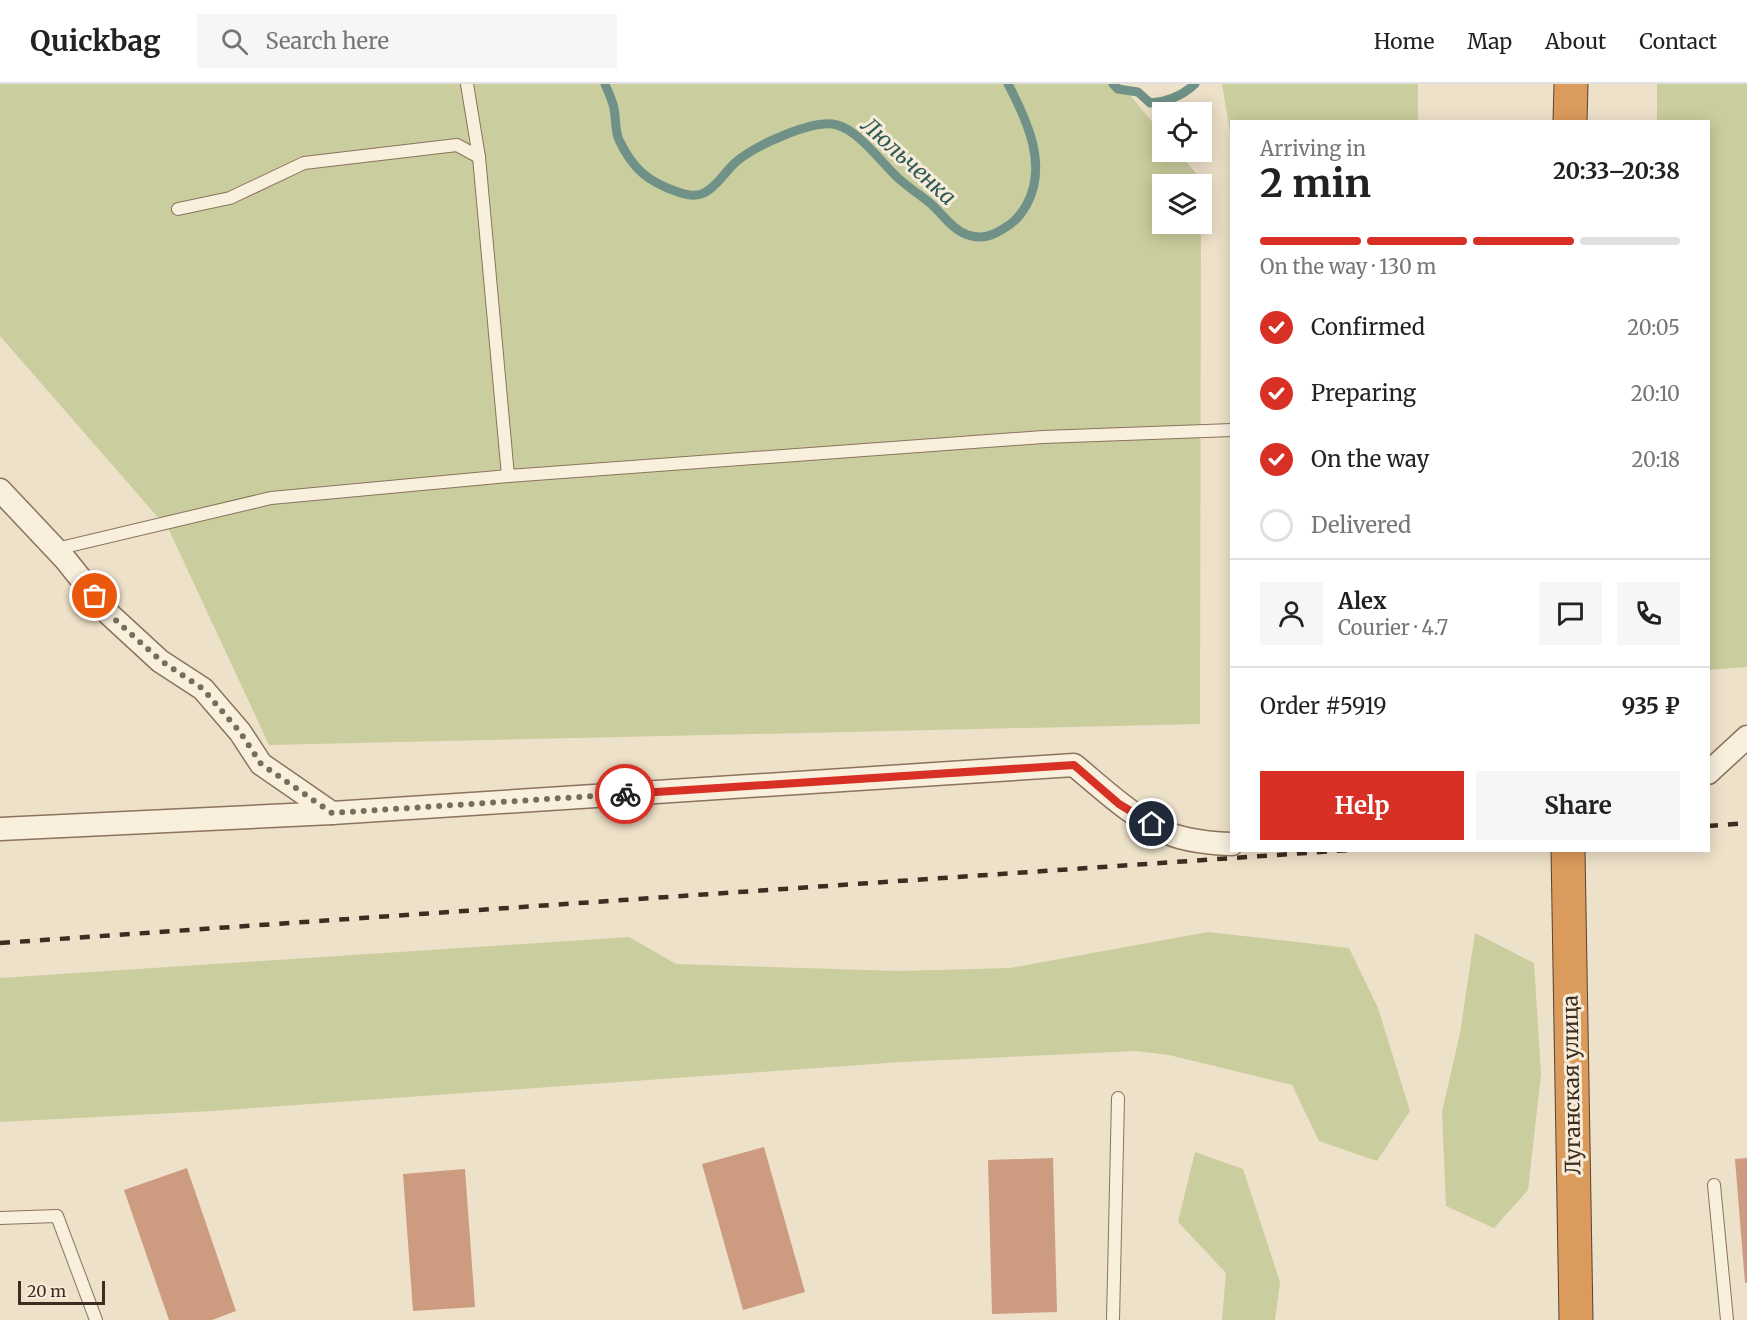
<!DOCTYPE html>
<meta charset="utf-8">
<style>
:root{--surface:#fff;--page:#f6f6f6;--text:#222;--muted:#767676;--line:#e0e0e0;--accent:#d93025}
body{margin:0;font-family:Merriweather,serif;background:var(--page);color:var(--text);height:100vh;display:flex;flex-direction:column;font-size:22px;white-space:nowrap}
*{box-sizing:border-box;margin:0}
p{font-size:20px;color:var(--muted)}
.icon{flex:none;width:33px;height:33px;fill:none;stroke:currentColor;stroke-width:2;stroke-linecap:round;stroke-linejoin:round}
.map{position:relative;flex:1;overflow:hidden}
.details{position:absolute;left:1230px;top:36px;width:480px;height:732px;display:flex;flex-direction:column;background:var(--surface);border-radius:0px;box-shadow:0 3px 15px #0003}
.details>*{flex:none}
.tools{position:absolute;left:1152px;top:18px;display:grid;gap:12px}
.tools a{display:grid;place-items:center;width:60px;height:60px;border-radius:0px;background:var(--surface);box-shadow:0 3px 15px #0003;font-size:30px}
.scale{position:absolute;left:18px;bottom:15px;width:87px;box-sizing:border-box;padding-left:6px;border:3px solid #3c2c21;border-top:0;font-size:16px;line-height:21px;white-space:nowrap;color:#3c2c21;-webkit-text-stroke:4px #f6ecd9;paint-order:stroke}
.pin{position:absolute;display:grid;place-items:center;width:51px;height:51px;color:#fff;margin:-26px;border:3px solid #fff;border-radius:50%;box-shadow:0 2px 6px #0007}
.courier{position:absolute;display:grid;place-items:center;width:60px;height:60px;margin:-30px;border:4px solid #d93025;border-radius:50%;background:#fff;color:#222;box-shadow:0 2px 8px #0007}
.overview em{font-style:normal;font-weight:700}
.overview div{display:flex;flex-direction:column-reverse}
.overview{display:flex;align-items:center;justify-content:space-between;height:102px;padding:0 30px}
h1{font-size:39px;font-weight:700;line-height:45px}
.bar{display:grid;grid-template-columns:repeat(4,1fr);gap:9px 6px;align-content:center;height:72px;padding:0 30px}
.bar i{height:8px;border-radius:4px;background:var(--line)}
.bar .selected{background:var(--accent)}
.bar p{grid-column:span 4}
.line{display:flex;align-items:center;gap:15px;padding:0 30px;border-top:2px solid var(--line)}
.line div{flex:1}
.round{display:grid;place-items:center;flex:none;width:63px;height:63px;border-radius:0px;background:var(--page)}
ol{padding:0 30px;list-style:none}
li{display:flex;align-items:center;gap:18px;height:66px}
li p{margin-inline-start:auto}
li .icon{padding:6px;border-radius:50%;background:var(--accent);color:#fff;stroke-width:4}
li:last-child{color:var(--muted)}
li i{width:33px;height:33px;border:3px solid var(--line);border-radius:50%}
.button{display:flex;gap:12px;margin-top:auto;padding:12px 30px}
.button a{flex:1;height:69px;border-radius:0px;background:var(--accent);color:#fff;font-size:24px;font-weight:700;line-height:69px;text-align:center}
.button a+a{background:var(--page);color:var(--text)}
header{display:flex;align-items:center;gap:36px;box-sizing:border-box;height:84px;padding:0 30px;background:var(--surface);border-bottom:2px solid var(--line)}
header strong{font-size:28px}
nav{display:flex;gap:33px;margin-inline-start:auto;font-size:21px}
.search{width:420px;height:54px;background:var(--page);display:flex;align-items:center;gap:15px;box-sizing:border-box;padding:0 21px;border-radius:0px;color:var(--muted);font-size:22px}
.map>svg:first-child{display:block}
</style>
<header>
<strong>Quickbag</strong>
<div class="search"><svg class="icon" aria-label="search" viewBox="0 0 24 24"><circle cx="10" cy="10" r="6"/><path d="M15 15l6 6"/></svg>Search here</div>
<nav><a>Home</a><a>Map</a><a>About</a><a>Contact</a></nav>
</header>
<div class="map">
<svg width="1747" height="1236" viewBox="0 0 1747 1236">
<rect width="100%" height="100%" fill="#eee1c9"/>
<g fill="#cacd9d">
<path d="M0,0H1121L1162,50V68H1178L1201,95V100H1162V140H1201L1200,640L269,661L169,446L0,252Z"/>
<path d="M1222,0H1418V37L1232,38L1231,55Z"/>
<path d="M1657,0H1747V583L1709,586L1708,38L1657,37Z"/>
<path d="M1208,848L1349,864L1378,924L1410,1027L1377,1077L1319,1057L1292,1001L1169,971L1136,967L901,978L212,1027L0,1038V894L629,853L676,880L899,887L1010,884Z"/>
<path d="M1475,849L1534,879L1541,990L1528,1106L1494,1144L1446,1122L1442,1028L1460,949Z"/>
<path d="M1195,1068L1243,1085L1280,1198L1275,1236H1222L1226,1189L1178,1138Z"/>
</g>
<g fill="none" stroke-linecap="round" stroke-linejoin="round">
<g stroke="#709187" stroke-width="9">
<path d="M605,0C608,8 613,17 614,25C616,35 615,47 619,56C633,85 648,98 678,108C687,111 695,113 704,109C718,102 725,87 737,77C755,62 814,34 837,41C858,46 882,79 898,94C908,103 920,111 930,119C943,130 951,145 968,151C983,156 994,151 1006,143C1015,138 1022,129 1027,120C1048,81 1027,36 1008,0"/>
<path d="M1113,0L1118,5L1138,8L1150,19C1168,18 1182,12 1195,0"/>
</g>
</g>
<g fill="#cc9b80">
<path d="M764,1063L805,1208L743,1226L702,1080Z"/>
<path d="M1053,1074L1057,1228L992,1230L988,1076Z"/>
<path d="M1747,1074V1199H1745L1735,1075Z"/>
<path d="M187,1084L236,1227L212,1236H169L124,1106Z"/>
<path d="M465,1085L475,1223L413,1227L403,1090Z"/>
</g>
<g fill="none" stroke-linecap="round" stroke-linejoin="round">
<defs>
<g id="lane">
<path d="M467,0L479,73L508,392"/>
<path d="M178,125L230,114L304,79L457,61L479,73"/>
<path d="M56,465L271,414L508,392L1043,353L1232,346"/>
<path d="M1714,1101L1727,1236"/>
<path d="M0,1134L57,1132L96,1236"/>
<path d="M1113,1236L1118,1014"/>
</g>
<g id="street">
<path d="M0,406L65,475L109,530L160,577L203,605L240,648L261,680L332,729"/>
<path d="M1708,689L1747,653"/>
<path d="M0,745L332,729L1074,681C1103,705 1133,734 1168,749C1182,756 1215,760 1232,760"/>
</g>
<g id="highway">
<path d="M1570,38L1571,0"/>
<path d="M1568,766L1576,1236"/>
</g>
</defs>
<use href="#lane" stroke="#8b735e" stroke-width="14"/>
<use href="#street" stroke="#8b735e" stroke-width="25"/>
<use href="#highway" stroke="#594131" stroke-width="35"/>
<use href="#lane" stroke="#f9efdd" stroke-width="12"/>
<use href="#street" stroke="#f9efdd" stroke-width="22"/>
<use href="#highway" stroke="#db9b5d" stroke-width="33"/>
<g stroke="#3c2c21" stroke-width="4.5" stroke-dasharray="10 10" stroke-linecap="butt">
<path d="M1708,742L1747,739"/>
<path d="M0,859L1349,766"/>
</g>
</g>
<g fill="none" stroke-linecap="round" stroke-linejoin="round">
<path stroke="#7a6b5c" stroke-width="6" stroke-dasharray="0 10.8" d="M95,512L109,530L160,576L203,605L240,648L261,680L332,729L625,710"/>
<path stroke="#d93025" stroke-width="8" d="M625,710L1074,681L1119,720L1152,740"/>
</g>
<g text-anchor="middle" stroke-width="6" stroke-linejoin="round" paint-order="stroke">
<g font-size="21" fill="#3c2c21" stroke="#f6ecd9">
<text transform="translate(1572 1001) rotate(-91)" y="7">Луганская улица</text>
</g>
<g font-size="22" font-style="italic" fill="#315b56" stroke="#f6ecd9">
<text transform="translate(909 77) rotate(42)" y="8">Люльченка</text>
</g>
</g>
</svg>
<div class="tools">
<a><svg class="icon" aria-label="locate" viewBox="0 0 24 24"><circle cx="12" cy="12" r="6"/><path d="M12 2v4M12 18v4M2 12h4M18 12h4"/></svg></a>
<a><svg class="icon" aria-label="layers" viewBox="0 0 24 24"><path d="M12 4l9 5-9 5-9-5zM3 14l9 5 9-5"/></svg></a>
</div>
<div class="scale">20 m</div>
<div class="pin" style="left:95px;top:512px;background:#ea580c"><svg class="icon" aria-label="bag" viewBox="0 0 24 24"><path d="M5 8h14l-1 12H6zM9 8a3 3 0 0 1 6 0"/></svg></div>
<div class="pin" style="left:1152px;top:740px;background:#1f2937"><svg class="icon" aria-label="home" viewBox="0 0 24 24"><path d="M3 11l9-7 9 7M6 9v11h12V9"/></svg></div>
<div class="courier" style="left:625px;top:710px"><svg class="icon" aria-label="bike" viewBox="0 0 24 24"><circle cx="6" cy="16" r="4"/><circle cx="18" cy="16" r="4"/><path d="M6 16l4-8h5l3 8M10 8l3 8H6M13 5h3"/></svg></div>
<section class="details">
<div class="overview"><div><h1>2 min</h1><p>Arriving in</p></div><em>20:33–20:38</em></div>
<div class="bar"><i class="selected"></i><i class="selected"></i><i class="selected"></i><i></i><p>On the way · 130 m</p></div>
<ol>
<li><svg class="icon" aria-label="check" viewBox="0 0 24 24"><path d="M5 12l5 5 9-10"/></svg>Confirmed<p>20:05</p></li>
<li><svg class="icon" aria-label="check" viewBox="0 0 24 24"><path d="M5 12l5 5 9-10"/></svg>Preparing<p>20:10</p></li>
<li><svg class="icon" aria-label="check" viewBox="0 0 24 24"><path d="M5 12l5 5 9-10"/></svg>On the way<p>20:18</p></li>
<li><i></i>Delivered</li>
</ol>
<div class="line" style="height:108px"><a class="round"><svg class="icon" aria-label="person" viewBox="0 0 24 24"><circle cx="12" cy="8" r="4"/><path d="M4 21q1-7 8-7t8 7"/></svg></a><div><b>Alex</b><p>Courier · 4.7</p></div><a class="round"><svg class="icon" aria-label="chat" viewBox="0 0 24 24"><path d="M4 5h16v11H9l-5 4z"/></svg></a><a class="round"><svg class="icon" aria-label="phone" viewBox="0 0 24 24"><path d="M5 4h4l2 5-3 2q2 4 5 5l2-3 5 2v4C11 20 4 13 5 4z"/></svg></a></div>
<div class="line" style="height:78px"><div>Order #5919</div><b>935 ₽</b></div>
<div class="button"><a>Help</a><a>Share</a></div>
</section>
</div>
